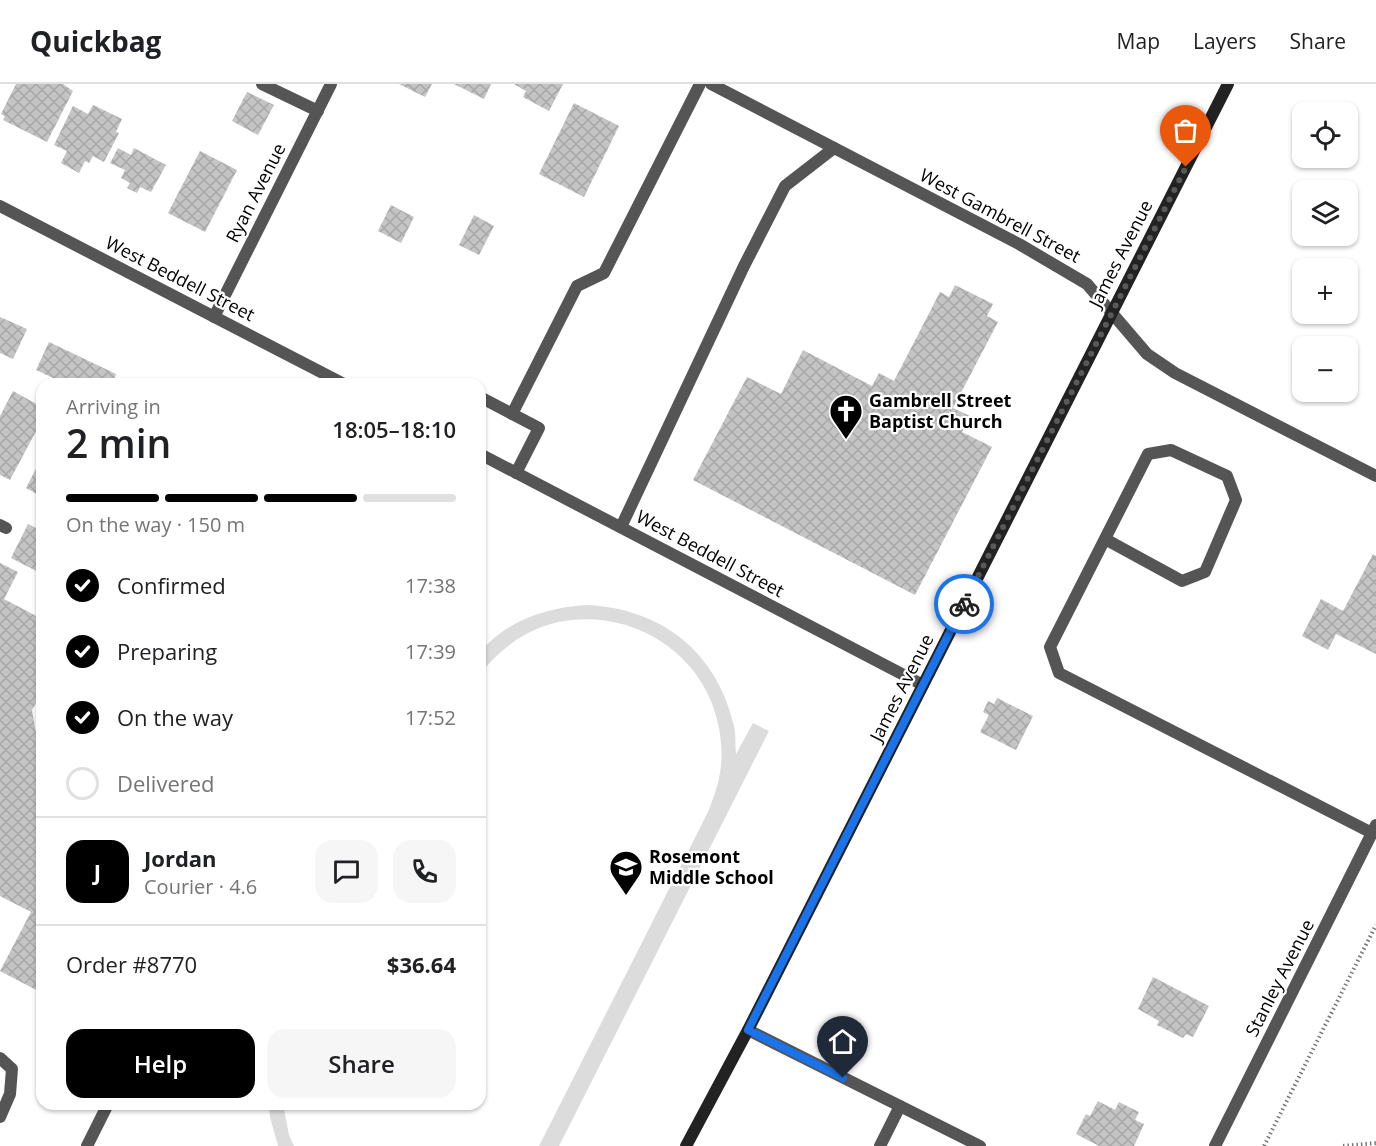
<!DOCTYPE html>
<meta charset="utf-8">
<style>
:root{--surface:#fff;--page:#f6f6f6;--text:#202124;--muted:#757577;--line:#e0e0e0;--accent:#000}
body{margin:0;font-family:"Open Sans",sans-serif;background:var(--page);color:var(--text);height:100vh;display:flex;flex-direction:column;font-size:22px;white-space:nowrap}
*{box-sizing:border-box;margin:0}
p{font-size:20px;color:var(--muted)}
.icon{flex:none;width:33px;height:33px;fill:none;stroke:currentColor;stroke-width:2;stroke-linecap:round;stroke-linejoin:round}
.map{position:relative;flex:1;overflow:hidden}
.sheet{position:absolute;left:36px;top:294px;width:450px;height:732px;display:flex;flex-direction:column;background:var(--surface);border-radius:18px;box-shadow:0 2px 4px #0004}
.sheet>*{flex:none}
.tools{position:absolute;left:1292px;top:18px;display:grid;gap:12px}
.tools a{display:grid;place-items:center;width:66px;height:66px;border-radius:12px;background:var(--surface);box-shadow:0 2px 4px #0004;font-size:30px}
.pin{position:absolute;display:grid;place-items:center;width:51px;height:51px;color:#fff;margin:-62px -26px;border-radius:50% 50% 50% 0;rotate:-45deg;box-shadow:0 0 6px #0007}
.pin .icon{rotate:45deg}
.courier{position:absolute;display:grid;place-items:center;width:60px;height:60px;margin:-30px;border:4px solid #1a73e8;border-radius:50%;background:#fff;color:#222;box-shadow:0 2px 8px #0007}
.head em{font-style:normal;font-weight:600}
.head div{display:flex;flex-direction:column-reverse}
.head{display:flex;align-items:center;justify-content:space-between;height:102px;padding:0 30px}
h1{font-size:39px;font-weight:600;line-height:45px}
.bar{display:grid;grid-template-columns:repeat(4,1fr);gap:9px 6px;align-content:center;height:72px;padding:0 30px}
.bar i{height:8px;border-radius:4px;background:var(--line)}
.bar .on{background:var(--accent)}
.bar p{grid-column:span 4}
.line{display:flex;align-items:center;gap:15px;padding:0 30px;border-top:2px solid var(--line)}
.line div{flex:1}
.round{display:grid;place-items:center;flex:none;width:63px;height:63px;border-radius:18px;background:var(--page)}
ol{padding:0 30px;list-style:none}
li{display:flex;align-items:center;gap:18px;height:66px}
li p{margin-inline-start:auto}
li .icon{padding:6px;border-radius:50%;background:var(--accent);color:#fff;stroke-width:4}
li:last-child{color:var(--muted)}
li i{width:33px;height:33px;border:3px solid var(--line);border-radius:50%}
.action{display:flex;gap:12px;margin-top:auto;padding:12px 30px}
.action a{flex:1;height:69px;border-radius:18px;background:var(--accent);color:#fff;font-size:24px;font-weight:600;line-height:69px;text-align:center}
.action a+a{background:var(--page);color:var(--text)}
header{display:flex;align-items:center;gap:36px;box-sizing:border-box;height:84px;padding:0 30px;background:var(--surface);border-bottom:2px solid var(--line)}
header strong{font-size:28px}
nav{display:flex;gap:33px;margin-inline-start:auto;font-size:21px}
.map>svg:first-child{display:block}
</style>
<header>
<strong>Quickbag</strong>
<nav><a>Map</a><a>Layers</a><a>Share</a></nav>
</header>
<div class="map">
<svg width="1376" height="1062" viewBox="0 0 1376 1062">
<defs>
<pattern id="building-cross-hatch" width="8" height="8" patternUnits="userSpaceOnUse" patternTransform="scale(1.5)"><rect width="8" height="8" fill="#c4c4c4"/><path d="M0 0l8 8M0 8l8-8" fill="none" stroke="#a7a7a7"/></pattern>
</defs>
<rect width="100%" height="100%" fill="#fff"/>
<g fill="#dcdcdc">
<path d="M588,521C662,525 717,568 734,642C736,651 735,660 736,670L753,639L769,647L559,1062H539L708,728C713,715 718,702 720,689C724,665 720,640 711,617C682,547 596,515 528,549C509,559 493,574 480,590V568C507,536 548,523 588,521Z"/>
<path d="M269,1020H283L289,1051L294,1062H278L270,1033Z"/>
</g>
<g fill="url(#building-cross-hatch)">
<path d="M16,0H63L73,7L47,58L3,36L5,32L1,30Z"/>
<path d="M399,0H432L425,13Z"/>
<path d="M454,0H491L484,15Z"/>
<path d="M514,0H563L549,27L523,13L526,7Z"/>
<path d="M247,8L274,21L258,51L232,37Z"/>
<path d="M574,19L619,42L584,113L539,90Z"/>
<path d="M93,21L122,35L116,48L119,49L104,78L93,72L89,79L85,77L79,89L61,79L67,67L54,61L73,22L88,30Z"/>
<path d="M118,64L131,71L134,64L166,81L151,108L140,103L137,109L127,104L130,99L121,94L125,86L110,79Z"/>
<path d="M200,67L237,86L205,148L168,129Z"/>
<path d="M391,121L414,133L401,159L378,147Z"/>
<path d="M474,131L494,142L479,171L459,161Z"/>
<path d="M955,201L993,220L987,232L998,238L953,324L970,332L962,348L992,363L915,511L693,396L747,293L781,310L803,266L872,302L879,289L894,297L940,208L949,213Z"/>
<path d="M0,233L27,245L13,275L0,269Z"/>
<path d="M49,258L116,290L112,300H66L36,286Z"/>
<path d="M13,307L42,323V336L10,396L0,391V332Z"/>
<path d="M42,373V413L26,404Z"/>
<path d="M28,440L42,447V490L11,474Z"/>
<path d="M1373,470L1376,472V570L1336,550L1328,566L1302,552L1321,515L1343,527Z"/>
<path d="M0,479L18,488L4,515L42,535V618L38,616L32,626L42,684V909L0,887L31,828L0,812Z"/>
<path d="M997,614L1033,632L1016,666L980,648L989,631L983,628L988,617L994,620Z"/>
<path d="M1153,893L1209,922L1193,953L1186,950L1183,954L1157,941L1159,937L1138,925Z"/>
<path d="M1098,1017L1115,1026L1119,1018L1139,1028L1135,1036L1144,1040L1134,1062H1099L1076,1050L1086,1030L1090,1032Z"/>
</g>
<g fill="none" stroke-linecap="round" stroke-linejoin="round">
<g stroke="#777" stroke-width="4" stroke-dasharray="1.5 3" stroke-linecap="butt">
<path d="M1264,1062L1376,841"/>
<path d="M1343,1062L1376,1059"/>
</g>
<g stroke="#555" stroke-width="12">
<path d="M262,0L318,27"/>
<path d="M455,300H456"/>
<path d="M480,313L539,344L516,389"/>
<path d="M512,330L577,202L604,189L700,0"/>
<path d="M0,441L6,444"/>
<path d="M621,443L744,182L785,102L834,64"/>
<path d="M1105,455L1182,497L1205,488L1236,416L1227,392L1171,366L1148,370L1050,563L1059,589L1372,749"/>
<path d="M0,974L12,985L10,1010L0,1033"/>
<path d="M87,1062L108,1020"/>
<path d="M880,1062L900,1022"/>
</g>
<g stroke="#555" stroke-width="12">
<path d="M711,0L1019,160L1087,200L1147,270L1175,289L1376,392"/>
<path d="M0,122L344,300"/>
<path d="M214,233L331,0"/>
<path d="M480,370L923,601"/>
<path d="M748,946L980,1062"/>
<path d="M1215,1062L1376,741"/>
</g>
<path stroke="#222" stroke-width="12" d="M686,1062L748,946L1228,0"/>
</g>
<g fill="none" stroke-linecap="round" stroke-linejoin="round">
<path stroke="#595959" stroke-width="6" stroke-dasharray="0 10.8" d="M964,520L1186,83"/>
<path stroke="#1a73e8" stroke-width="8" d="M843,994L748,946L964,520"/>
</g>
<defs>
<symbol id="church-pin" viewBox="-11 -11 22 30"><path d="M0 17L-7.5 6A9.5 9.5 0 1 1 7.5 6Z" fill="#000" stroke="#fff"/><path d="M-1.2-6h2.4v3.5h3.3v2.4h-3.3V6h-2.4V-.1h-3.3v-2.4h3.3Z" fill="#fff"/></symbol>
<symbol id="school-pin" viewBox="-11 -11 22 30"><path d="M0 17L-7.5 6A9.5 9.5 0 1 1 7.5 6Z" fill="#000" stroke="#fff"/><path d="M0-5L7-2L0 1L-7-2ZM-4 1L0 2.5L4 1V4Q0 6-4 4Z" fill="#fff"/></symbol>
</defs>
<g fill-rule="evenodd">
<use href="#church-pin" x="827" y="308" width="38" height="52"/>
<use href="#school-pin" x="607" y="764" width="38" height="52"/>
</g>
<g text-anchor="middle" stroke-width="4.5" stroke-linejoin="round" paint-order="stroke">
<g font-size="18" fill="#000" stroke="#fff">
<text transform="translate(256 109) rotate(-63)" y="6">Ryan Avenue</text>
<text transform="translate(1000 132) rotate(28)" y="6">West Gambrell Street</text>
<text transform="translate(1121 170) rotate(-63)" y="6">James Avenue</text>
<text transform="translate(180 195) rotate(27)" y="6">West Beddell Street</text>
<text transform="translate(710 470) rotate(28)" y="6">West Beddell Street</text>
<text transform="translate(902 604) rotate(-63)" y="6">James Avenue</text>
<text transform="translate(1280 894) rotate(-63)" y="6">Stanley Avenue</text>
</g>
<g font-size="18" font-weight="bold" fill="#000" stroke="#fff" text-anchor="start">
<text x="869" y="323">Gambrell Street<tspan x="869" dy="21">Baptist Church</tspan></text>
<text x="649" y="779">Rosemont<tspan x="649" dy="21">Middle School</tspan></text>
</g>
</g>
</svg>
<div class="tools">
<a><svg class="icon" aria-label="locate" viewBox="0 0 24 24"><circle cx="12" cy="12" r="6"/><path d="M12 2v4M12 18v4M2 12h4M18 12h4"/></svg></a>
<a><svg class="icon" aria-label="layers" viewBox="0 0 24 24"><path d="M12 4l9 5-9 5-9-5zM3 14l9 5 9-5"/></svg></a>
<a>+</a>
<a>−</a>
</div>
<div class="pin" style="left:1186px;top:83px;background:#ea580c"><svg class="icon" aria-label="bag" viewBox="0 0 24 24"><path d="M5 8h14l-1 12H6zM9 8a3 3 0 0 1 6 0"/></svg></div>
<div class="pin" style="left:843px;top:994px;background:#1f2937"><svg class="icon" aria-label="home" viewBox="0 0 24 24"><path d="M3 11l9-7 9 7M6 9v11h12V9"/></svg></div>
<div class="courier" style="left:964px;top:520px"><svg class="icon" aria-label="bike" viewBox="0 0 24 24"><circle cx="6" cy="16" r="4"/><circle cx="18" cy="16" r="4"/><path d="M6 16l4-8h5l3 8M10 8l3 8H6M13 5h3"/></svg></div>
<section class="sheet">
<div class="head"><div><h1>2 min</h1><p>Arriving in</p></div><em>18:05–18:10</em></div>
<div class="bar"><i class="on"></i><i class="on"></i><i class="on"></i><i></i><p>On the way · 150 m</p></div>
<ol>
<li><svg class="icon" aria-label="check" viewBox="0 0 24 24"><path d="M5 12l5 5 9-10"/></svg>Confirmed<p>17:38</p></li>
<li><svg class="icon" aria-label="check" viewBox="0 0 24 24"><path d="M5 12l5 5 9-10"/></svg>Preparing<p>17:39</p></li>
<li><svg class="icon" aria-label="check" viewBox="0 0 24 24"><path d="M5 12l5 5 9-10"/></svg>On the way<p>17:52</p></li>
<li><i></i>Delivered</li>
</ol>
<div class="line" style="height:108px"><b class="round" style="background:var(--accent);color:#fff">J</b><div><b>Jordan</b><p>Courier · 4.6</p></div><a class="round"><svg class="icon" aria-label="chat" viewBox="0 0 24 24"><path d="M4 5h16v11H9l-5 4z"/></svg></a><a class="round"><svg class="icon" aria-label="phone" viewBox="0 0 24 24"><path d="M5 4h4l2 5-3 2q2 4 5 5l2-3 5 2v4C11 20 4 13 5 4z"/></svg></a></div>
<div class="line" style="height:78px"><div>Order #8770</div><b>$36.64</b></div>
<div class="action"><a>Help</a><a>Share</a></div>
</section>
</div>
